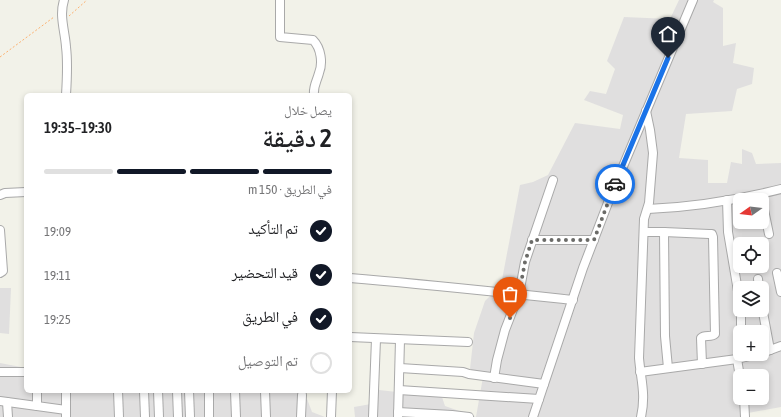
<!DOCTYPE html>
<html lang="ar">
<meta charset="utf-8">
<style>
:root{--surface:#fff;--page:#f2f2f2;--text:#202124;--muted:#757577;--line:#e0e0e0;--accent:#111827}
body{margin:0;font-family:"Asap Condensed","Noto Naskh Arabic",sans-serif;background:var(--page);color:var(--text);direction:rtl;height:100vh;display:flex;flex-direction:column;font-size:15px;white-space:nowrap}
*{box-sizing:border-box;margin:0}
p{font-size:13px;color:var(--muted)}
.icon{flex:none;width:22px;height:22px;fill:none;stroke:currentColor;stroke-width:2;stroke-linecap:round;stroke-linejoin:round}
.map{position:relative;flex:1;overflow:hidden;direction:ltr}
.side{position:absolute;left:24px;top:93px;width:328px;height:300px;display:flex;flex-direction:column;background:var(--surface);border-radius:6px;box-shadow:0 2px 6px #0003;direction:rtl}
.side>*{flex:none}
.needle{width:26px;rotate:256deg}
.buttons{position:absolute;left:733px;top:193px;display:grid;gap:8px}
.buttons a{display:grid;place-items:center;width:36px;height:36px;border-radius:6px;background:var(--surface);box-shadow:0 2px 6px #0003;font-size:20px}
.pin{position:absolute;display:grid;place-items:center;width:34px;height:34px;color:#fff;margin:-41px -17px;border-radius:50% 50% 50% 0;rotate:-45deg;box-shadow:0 0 4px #0007}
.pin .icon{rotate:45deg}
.courier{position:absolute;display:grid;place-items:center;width:40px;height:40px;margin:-20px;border:3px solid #1a73e8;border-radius:50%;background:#fff;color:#222;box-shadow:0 1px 5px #0007}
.overview em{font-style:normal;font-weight:600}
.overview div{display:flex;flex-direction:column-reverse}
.overview{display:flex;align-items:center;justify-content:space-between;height:68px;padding:0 20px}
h1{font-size:26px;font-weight:600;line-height:30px}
.bar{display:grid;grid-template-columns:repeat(4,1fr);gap:6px 4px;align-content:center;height:48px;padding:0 20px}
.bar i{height:5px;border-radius:3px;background:var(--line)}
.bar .selected{background:var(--accent)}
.bar p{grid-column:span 4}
ol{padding:0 20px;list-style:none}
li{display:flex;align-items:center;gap:12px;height:44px}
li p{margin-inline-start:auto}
li .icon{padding:4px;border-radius:50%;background:var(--accent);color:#fff;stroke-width:4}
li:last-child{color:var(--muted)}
li i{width:22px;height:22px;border:2px solid var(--line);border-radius:50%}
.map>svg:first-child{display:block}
</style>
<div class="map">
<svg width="781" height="417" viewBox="0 0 781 417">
<rect width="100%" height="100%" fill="#f2f2e9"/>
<g fill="#e0dfdf" fill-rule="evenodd">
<path d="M679,0H714L713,2L723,8V46L736,43L733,63L754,68L752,84L737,89L732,111L686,114L679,158L708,160V183H727L731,162L742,164V149L752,153L756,164L781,163V407L748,413L747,417H355L354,407L371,404L370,389L442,397L445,406L476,417L483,377L470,369L474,333L485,301L501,285L520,185L533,182L548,175L575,123L620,129L623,115L584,100L590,91L606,94L615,69L607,61L624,17L670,19ZM740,200H762V222H740ZM740,244H762V266H740ZM740,288H762V310H740ZM740,332H762V354H740ZM740,376H762V398H740Z"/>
<path d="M0,288H11L9,334L0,333Z"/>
<path d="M0,363L26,368V391H304L312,412L325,417H0Z"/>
</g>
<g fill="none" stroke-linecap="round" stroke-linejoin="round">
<defs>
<g id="minor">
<path d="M64,0C59,16 65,31 66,47C68,63 67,79 66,95"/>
<path d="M280,0V37L313,40C321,48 323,63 319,73C317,81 313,86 314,95"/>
<path d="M0,195L5,193L26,192"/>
<path d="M727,200L728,232L740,303"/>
<path d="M762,200L769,234"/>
<path d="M648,209C693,207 737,200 781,189"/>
<path d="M0,230L3,271L0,273"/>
<path d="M644,232H664L665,336L668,368"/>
<path d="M664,232L709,234H712L713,237L715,334C711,338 705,334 701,338L702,364"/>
<path d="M532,240H594"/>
<path d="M777,273L781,292"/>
<path d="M350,278C424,284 498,292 573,300"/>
<path d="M758,279L759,288"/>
<path d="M762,307L770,350"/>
<path d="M741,310V332"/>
<path d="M350,337L468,342"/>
<path d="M762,353L781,346"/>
<path d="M737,359L740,377"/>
<path d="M400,368L463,372L469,374L544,384"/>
<path d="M0,372H26"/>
<path d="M640,372L737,359L758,354"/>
<path d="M494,378L497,360L505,330L519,294L525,262L553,180"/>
<path d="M399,390L539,399"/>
<path d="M37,391V406"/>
<path d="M66,391V417"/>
<path d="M118,391L119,417"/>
<path d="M144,391L145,417"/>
<path d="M158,391L159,417"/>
<path d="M177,391L178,417"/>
<path d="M189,391L190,417"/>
<path d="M209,391V417"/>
<path d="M235,391L236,417"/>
<path d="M265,391L266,417"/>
<path d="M744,398L745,417"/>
<path d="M0,401L66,410"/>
<path d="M7,402L8,417"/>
<path d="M398,412L452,415L469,417"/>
<path d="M301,417L302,395"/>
<path d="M331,417L332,391"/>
<path d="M373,417L376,339"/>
<path d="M398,417L400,340"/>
<path d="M533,417L583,268L611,195L693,0"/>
<path d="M641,417C646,394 641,381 639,358L644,219L649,203L653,153L650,130L646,111"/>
</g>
</defs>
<use href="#minor" stroke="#a9a9a9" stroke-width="10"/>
<g stroke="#fdb16f" stroke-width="1" stroke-dasharray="2 2" stroke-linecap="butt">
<path d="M69,16L87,0"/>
<path d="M0,57L54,17"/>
</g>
<use href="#minor" stroke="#fff" stroke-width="8"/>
</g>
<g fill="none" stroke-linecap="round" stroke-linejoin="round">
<path stroke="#6b6b68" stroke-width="4" stroke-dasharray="0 7.2" d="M510,318L519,294L525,262L532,240H594L615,184"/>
<path stroke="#1a73e8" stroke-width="5" d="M615,184L668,58"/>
</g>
</svg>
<div class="buttons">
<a><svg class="needle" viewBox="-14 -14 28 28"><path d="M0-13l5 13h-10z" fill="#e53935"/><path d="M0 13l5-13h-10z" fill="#757577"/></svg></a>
<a><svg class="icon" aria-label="locate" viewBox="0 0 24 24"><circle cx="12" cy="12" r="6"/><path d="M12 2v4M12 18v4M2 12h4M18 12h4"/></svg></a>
<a><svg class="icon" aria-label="layers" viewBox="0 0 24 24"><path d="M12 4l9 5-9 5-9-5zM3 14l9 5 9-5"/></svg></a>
<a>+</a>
<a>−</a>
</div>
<div class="pin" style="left:510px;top:318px;background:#ea580c"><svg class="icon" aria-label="bag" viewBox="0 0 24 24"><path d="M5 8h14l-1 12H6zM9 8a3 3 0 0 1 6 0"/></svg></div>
<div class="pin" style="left:668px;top:58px;background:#1f2937"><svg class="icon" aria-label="home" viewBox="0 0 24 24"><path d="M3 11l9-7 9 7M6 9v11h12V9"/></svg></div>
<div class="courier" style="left:615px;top:184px"><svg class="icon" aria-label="car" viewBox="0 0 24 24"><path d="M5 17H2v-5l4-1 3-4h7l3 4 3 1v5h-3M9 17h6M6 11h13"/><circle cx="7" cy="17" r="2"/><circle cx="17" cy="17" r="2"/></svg></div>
<section class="side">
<div class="overview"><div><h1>2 دقيقة</h1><p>يصل خلال</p></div><em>19:30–19:35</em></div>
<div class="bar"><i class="selected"></i><i class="selected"></i><i class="selected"></i><i></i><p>في الطريق · 150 m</p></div>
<ol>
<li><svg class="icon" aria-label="check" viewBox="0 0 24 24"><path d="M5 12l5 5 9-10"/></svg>تم التأكيد<p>19:09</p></li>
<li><svg class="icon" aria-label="check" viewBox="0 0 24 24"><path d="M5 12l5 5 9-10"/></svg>قيد التحضير<p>19:11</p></li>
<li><svg class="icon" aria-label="check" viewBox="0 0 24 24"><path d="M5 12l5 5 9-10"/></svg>في الطريق<p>19:25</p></li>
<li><i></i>تم التوصيل</li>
</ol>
</section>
</div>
